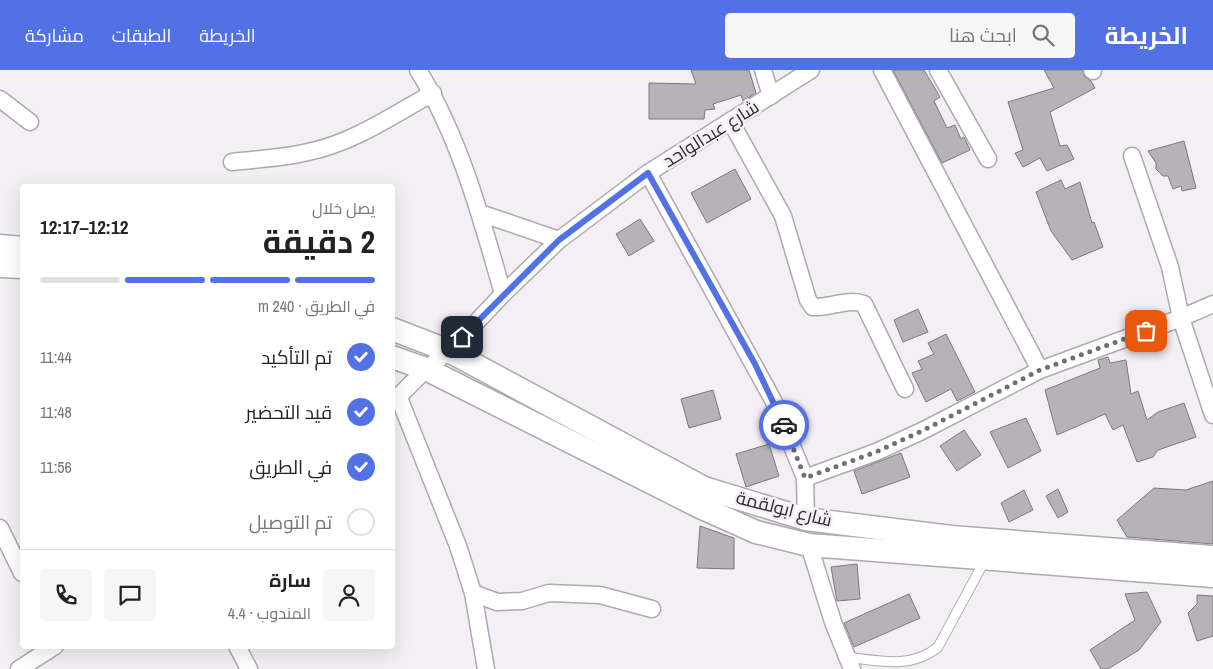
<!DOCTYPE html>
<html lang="ar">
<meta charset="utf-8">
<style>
:root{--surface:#fff;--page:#f6f6f6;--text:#222;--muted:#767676;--line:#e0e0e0;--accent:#5171e5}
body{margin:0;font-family:"Archivo Narrow",Cairo,sans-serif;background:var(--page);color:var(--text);direction:rtl;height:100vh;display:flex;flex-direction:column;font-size:19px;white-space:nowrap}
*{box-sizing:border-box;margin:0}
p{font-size:16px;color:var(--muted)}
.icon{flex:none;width:28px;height:28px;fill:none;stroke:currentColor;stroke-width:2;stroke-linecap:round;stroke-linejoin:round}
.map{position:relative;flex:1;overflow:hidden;direction:ltr}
.details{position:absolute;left:20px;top:114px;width:375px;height:465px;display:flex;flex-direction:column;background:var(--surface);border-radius:5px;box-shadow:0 5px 20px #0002;direction:rtl}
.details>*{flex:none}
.pin{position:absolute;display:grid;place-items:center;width:42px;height:42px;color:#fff;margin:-21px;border-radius:10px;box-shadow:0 2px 8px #0006}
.courier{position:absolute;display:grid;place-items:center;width:50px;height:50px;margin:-25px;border:4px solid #5171e5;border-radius:50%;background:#fff;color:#222;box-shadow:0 1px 6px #0007}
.overview em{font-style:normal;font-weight:700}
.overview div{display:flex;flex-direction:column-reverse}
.overview{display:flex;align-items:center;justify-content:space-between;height:85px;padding:0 20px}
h1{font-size:32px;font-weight:700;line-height:38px}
.bar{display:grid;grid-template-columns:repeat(4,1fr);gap:8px 5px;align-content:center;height:60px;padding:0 20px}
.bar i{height:6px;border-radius:4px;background:var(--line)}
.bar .active{background:var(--accent)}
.bar p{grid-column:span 4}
.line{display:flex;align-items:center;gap:12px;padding:0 20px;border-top:1px solid var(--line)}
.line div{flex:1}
.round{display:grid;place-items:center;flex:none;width:52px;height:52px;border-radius:5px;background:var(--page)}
ol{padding:0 20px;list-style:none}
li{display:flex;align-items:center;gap:15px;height:55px}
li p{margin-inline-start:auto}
li .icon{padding:5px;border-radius:50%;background:var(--accent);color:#fff;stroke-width:4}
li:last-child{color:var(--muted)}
li i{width:28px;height:28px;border:2px solid var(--line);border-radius:50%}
header{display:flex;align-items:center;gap:30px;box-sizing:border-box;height:70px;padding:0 25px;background:var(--accent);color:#fff}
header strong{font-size:24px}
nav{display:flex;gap:28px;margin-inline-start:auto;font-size:18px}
.search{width:350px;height:45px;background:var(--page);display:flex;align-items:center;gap:12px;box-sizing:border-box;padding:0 18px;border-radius:5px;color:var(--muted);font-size:19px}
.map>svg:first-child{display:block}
</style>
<header>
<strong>الخريطة</strong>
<div class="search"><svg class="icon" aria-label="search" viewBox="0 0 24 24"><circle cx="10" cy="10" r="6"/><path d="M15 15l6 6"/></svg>ابحث هنا</div>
<nav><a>الخريطة</a><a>الطبقات</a><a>مشاركة</a></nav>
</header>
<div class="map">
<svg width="1213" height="599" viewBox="0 0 1213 599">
<rect width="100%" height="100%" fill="#f4eff5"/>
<g fill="#b6b2b8" stroke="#7c787d">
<path d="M691,0H749L756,23L743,31L741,25L713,34L715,39L705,40L704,49H649V13L696,14Z"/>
<path d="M893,0H924L940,27L934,31L947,58L955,55L961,69L964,67L970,80L942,93Z"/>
<path d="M1044,0H1082L1085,7L1091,11L1095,18L1050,42L1060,76L1067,75L1074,89L1047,101L1040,88L1023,97L1015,83L1023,80L1008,32L1054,18Z"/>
<path d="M1184,71L1196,118L1182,121L1181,116L1173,119L1168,106H1163L1156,99V93L1148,81Z"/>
<path d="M735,99L751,129L707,153L691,123Z"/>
<path d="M1061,110L1065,119L1080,112L1092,153L1094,152L1103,177L1072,190L1051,161L1036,122Z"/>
<path d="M640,149L654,171L629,186L616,164Z"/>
<path d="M918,239L928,262L903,272L894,250Z"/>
<path d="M946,264L975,322L957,331L951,319L926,332L912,303L922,299L918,291L934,284L928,273Z"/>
<path d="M1108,287L1110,293L1126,290L1131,324L1138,321L1147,350L1158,342L1184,333L1196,367L1158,380L1153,387L1137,392L1123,355L1113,360L1105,344L1057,365L1045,320L1100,298L1098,290Z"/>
<path d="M713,320L721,349L689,358L681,329Z"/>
<path d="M1026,348L1041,381L1008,398L990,362Z"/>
<path d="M964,360L981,385L957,401L940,376Z"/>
<path d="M769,374L779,406L746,417L736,384Z"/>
<path d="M901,383L910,407L862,424L854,401Z"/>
<path d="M1213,411V474L1127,467L1117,450L1154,418L1186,420Z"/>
<path d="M1058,419L1068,442L1058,448L1046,426Z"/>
<path d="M1024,420L1033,440L1009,452L1001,433Z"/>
<path d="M700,456L734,468V499L697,498Z"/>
<path d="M857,494L860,529L837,531L831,497Z"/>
<path d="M1147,522L1161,552L1139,580L1108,599H1101L1090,580L1135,550L1125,524Z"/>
<path d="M909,524L920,548L854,577L844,553Z"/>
<path d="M1197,525L1213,526V566L1197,571L1188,543L1197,534Z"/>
</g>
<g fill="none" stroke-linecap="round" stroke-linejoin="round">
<defs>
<path id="lane" d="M847,587C879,591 912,599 938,577L985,490"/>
<g id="street">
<path d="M418,0C460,68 481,147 503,224"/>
<path d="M763,0L771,26"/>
<path d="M882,0L1040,300"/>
<path d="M938,0L988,89"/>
<path d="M1092,0L1093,1"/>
<path d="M0,29L30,52"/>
<path d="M731,52L783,146L808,230L813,237C829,238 848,228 864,234L905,319"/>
<path d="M1132,86L1170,197L1181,248L1213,345"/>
<path d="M232,92C257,89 284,88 308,82C353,73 393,45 433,23"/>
<path d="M648,103L773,330L805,408L806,449"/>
<path d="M480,143L559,170"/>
<path d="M399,328L458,476L473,523L486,599"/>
<path d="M392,333L426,299L449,281L503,224L559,170L648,103L811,0"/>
<path d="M805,408L876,382L922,361L1040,300L1181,248L1213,234"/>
<path d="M0,458L22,503"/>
<path d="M809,475L833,552L852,599"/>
<path d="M473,523L497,532L522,531L549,523L600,525L652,539"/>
<path d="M237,576L249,599"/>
<path d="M19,599L55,576"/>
</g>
<g id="secondary">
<path d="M0,176L22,178"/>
<path d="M0,196L22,197"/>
<path d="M392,259L449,281L704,418L806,449L951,467L1213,487"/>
<path d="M392,287L426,299L700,437L756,462L809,475L1213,506"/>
</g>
</defs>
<use href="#lane" stroke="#ada9af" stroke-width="11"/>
<use href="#street" stroke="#ada9af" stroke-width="19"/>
<use href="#secondary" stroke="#ada9af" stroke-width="25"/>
<use href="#lane" stroke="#fff" stroke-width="9"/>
<use href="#street" stroke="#fff" stroke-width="16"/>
<use href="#secondary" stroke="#fff" stroke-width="22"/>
</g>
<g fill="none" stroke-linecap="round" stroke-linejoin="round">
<path stroke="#716f72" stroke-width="5" stroke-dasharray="0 9" d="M784,355L805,408L876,382L922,361L1040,300L1146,261"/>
<path stroke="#5171e5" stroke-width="6" d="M462,267L559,170L648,103L755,294L784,355"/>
</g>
<g text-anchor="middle" stroke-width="5" stroke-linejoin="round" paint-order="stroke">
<g font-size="18" fill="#2b2a2c" stroke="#f4eff5">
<text transform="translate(711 64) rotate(-32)" y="6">شارع عبدالواحد</text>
<text transform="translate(784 439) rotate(14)" y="6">شارع ابولقمة</text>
</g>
</g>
</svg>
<div class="pin" style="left:1146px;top:261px;background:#ea580c"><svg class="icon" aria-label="bag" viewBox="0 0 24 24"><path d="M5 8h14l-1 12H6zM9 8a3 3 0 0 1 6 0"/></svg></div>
<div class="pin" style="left:462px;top:267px;background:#1f2937"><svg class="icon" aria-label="home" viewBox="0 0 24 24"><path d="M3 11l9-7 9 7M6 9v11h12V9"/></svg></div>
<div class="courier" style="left:784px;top:355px"><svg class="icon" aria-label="car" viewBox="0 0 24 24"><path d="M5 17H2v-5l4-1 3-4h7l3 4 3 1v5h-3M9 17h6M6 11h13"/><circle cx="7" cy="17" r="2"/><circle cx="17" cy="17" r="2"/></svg></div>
<section class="details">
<div class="overview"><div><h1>2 دقيقة</h1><p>يصل خلال</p></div><em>12:12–12:17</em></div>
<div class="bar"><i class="active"></i><i class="active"></i><i class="active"></i><i></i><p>في الطريق · 240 m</p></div>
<ol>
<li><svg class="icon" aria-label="check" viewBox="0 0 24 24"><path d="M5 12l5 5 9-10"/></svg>تم التأكيد<p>11:44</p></li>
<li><svg class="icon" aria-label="check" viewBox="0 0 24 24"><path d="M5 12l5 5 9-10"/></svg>قيد التحضير<p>11:48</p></li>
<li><svg class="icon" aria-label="check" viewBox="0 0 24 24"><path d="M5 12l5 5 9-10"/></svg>في الطريق<p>11:56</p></li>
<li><i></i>تم التوصيل</li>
</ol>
<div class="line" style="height:90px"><a class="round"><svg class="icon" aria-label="person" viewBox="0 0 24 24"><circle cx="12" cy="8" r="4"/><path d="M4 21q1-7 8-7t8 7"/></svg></a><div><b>سارة</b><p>المندوب · 4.4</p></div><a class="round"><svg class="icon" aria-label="chat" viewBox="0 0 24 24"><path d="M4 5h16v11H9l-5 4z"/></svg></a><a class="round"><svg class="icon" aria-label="phone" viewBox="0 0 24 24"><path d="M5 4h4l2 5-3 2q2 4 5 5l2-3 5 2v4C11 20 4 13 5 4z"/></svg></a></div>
</section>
</div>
